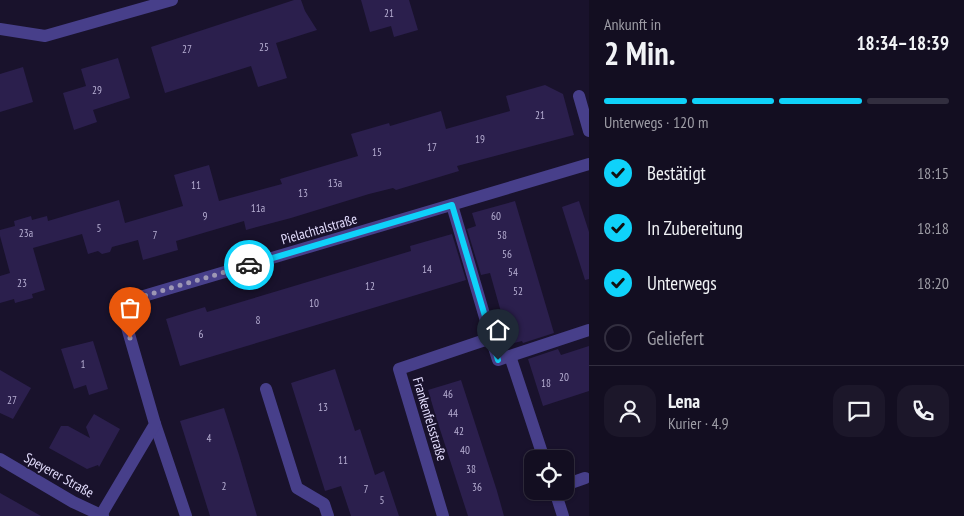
<!DOCTYPE html>
<html lang="de">
<meta charset="utf-8">
<style>
:root{--surface:#130e21;--page:#1c172a;--text:#f1f3f6;--muted:#9d9ca5;--line:#322e3f;--accent:#0fd2fa}
body{margin:0;font-family:"PT Sans Narrow",sans-serif;background:var(--page);color:var(--text);height:100vh;display:flex;flex-direction:column;font-size:19px;white-space:nowrap}
*{box-sizing:border-box;margin:0}
p{font-size:16px;color:var(--muted)}
.icon{flex:none;width:28px;height:28px;fill:none;stroke:currentColor;stroke-width:2;stroke-linecap:round;stroke-linejoin:round}
.map{position:relative;flex:1;overflow:hidden}
.drawer{display:flex;flex-direction:column;background:var(--surface);width:375px}
.drawer>*{flex:none}
.fabs{position:absolute;left:524px;top:450px;display:grid;gap:10px}
.fabs a{display:grid;place-items:center;width:50px;height:50px;border-radius:10px;background:var(--surface);box-shadow:0 1px 4px #0004,0 0 0 1px var(--line);font-size:25px}
.pin{position:absolute;display:grid;place-items:center;width:42px;height:42px;color:#fff;margin:-51px -21px;border-radius:50% 50% 50% 0;rotate:-45deg;box-shadow:0 0 5px #0007}
.pin .icon{rotate:45deg}
.courier{position:absolute;display:grid;place-items:center;width:50px;height:50px;margin:-25px;border:4px solid #0fd2fa;border-radius:50%;background:#fff;color:#222;box-shadow:0 1px 6px #0007}
.overview em{font-style:normal;font-weight:700}
.overview div{display:flex;flex-direction:column-reverse}
.overview{display:flex;align-items:center;justify-content:space-between;height:85px;padding:0 15px}
h1{font-size:32px;font-weight:700;line-height:38px}
.bar{display:grid;grid-template-columns:repeat(4,1fr);gap:8px 5px;align-content:center;height:60px;padding:0 15px}
.bar i{height:6px;border-radius:4px;background:var(--line)}
.bar .active{background:var(--accent)}
.bar p{grid-column:span 4}
.line{display:flex;align-items:center;gap:12px;padding:0 15px;border-top:1px solid var(--line)}
.line div{flex:1}
.round{display:grid;place-items:center;flex:none;width:52px;height:52px;border-radius:15px;background:var(--page)}
ol{padding:0 15px;list-style:none}
li{display:flex;align-items:center;gap:15px;height:55px}
li p{margin-inline-start:auto}
li .icon{padding:5px;border-radius:50%;background:var(--accent);color:#111;stroke-width:4}
li:last-child{color:var(--muted)}
li i{width:28px;height:28px;border:2px solid var(--line);border-radius:50%}
main{display:flex;flex:1;min-height:0}
.map>svg:first-child{display:block}
</style>
<main>
<div class="map">
<svg width="589" height="516" viewBox="0 0 589 516">
<rect width="100%" height="100%" fill="#19122c"/>
<g fill="#2b1f4d">
<path d="M294,0H301L305,11L317,30L276,43L287,78L258,87L251,66L165,93L151,47Z"/>
<path d="M361,0H409L418,30L394,37L391,26L370,32Z"/>
<path d="M118,58L130,98L93,110L97,122L74,130L63,93L86,86L81,69Z"/>
<path d="M23,67L33,102L0,112V74Z"/>
<path d="M545,85L563,94L574,135L457,166L459,171L396,190L393,188L369,194L291,218L246,230L244,221L176,241L178,250L143,260L138,240L112,247L110,252L102,254L98,251L88,254L82,234L33,248L45,290L32,294L33,298L15,303L14,299L0,303V276L10,273L0,236V230L15,226L14,221L31,216L32,220L47,216L48,221L119,200L125,223L183,206L174,175L209,165L219,201L282,184L280,179L358,156L351,134L389,123L390,126L441,111L446,129L510,111L506,96Z"/>
<path d="M515,201L554,333L523,343L522,341L510,344L490,273L481,275L467,229L476,226L472,213Z"/>
<path d="M579,201L589,232V279L585,280L562,207Z"/>
<path d="M452,234L466,280L180,366L166,319L205,307L207,312L224,307L411,251L410,246Z"/>
<path d="M93,341L108,389L89,395L86,385L74,389L61,349Z"/>
<path d="M589,346V391L543,406L528,359L558,349L561,355Z"/>
<path d="M335,369L355,431L360,429L375,475L384,471L399,516H351L341,486L325,491L291,383Z"/>
<path d="M0,370L31,388L13,419L0,413Z"/>
<path d="M461,380L497,491L504,516H468L436,417L428,390Z"/>
<path d="M224,408L239,455L257,516H210L180,421Z"/>
<path d="M94,414L120,429L99,467L98,465L87,469L49,448L61,426H68L90,438L86,427Z"/>
<path d="M0,493L41,516H0Z"/>
</g>
<g fill="none" stroke-linecap="round" stroke-linejoin="round">
<g stroke="#473f8a" stroke-width="12">
<path d="M0,29L45,36L172,0"/>
<path d="M579,96L589,131"/>
<path d="M491,338L498,360L510,356L544,459"/>
<path d="M510,356L589,330"/>
<path d="M266,389L297,488L324,504L328,516"/>
<path d="M155,424L186,516"/>
<path d="M0,459L73,502L103,516"/>
<path d="M565,485L585,478"/>
<path d="M555,491L563,516"/>
<path d="M101,515L155,424L120,303L589,164"/>
<path d="M443,516L399,369L491,338L452,205"/>
</g>
</g>
<g fill="none" stroke-linecap="round" stroke-linejoin="round">
<path stroke="#9d97b4" stroke-width="5" stroke-dasharray="0 9" d="M130,338L120,303L249,265"/>
<path stroke="#0fd2fa" stroke-width="6" d="M249,265L452,205L498,360"/>
</g>
<g text-anchor="middle" stroke-width="4" stroke-linejoin="round" paint-order="stroke">
<g font-size="11" fill="#b6aed2">
<text x="389" y="17">21</text>
<text x="264" y="51">25</text>
<text x="187" y="53">27</text>
<text x="97" y="94">29</text>
<text x="540" y="119">21</text>
<text x="480" y="143">19</text>
<text x="432" y="151">17</text>
<text x="377" y="156">15</text>
<text x="335" y="187">13a</text>
<text x="196" y="189">11</text>
<text x="303" y="197">13</text>
<text x="258" y="212">11a</text>
<text x="205" y="220">9</text>
<text x="496" y="220">60</text>
<text x="99" y="232">5</text>
<text x="26" y="237">23a</text>
<text x="155" y="239">7</text>
<text x="502" y="239">58</text>
<text x="507" y="258">56</text>
<text x="427" y="273">14</text>
<text x="513" y="276">54</text>
<text x="22" y="287">23</text>
<text x="370" y="290">12</text>
<text x="518" y="295">52</text>
<text x="314" y="307">10</text>
<text x="258" y="324">8</text>
<text x="201" y="338">6</text>
<text x="83" y="368">1</text>
<text x="564" y="381">20</text>
<text x="546" y="387">18</text>
<text x="448" y="398">46</text>
<text x="12" y="404">27</text>
<text x="323" y="411">13</text>
<text x="453" y="417">44</text>
<text x="459" y="435">42</text>
<text x="209" y="442">4</text>
<text x="465" y="454">40</text>
<text x="343" y="464">11</text>
<text x="471" y="473">38</text>
<text x="224" y="490">2</text>
<text x="477" y="491">36</text>
<text x="366" y="493">7</text>
<text x="382" y="504">5</text>
</g>
<g font-size="14" fill="#e4defe" stroke="#19122c">
<text transform="translate(319 229) rotate(-16)" y="5">Pielachtalstraße</text>
<text transform="translate(430 419) rotate(73)" y="5">Frankenfelsstraße</text>
<text transform="translate(59 475) rotate(29)" y="5">Speyerer Straße</text>
</g>
</g>
</svg>
<div class="fabs">
<a><svg class="icon" aria-label="locate" viewBox="0 0 24 24"><circle cx="12" cy="12" r="6"/><path d="M12 2v4M12 18v4M2 12h4M18 12h4"/></svg></a>
</div>
<div class="pin" style="left:130px;top:338px;background:#ea580c"><svg class="icon" aria-label="bag" viewBox="0 0 24 24"><path d="M5 8h14l-1 12H6zM9 8a3 3 0 0 1 6 0"/></svg></div>
<div class="pin" style="left:498px;top:360px;background:#1f2937"><svg class="icon" aria-label="home" viewBox="0 0 24 24"><path d="M3 11l9-7 9 7M6 9v11h12V9"/></svg></div>
<div class="courier" style="left:249px;top:265px"><svg class="icon" aria-label="car" viewBox="0 0 24 24"><path d="M5 17H2v-5l4-1 3-4h7l3 4 3 1v5h-3M9 17h6M6 11h13"/><circle cx="7" cy="17" r="2"/><circle cx="17" cy="17" r="2"/></svg></div>
</div>
<section class="drawer">
<div class="overview"><div><h1>2 Min.</h1><p>Ankunft in</p></div><em>18:34–18:39</em></div>
<div class="bar"><i class="active"></i><i class="active"></i><i class="active"></i><i></i><p>Unterwegs · 120 m</p></div>
<ol>
<li><svg class="icon" aria-label="check" viewBox="0 0 24 24"><path d="M5 12l5 5 9-10"/></svg>Bestätigt<p>18:15</p></li>
<li><svg class="icon" aria-label="check" viewBox="0 0 24 24"><path d="M5 12l5 5 9-10"/></svg>In Zubereitung<p>18:18</p></li>
<li><svg class="icon" aria-label="check" viewBox="0 0 24 24"><path d="M5 12l5 5 9-10"/></svg>Unterwegs<p>18:20</p></li>
<li><i></i>Geliefert</li>
</ol>
<div class="line" style="height:90px"><a class="round"><svg class="icon" aria-label="person" viewBox="0 0 24 24"><circle cx="12" cy="8" r="4"/><path d="M4 21q1-7 8-7t8 7"/></svg></a><div><b>Lena</b><p>Kurier · 4.9</p></div><a class="round"><svg class="icon" aria-label="chat" viewBox="0 0 24 24"><path d="M4 5h16v11H9l-5 4z"/></svg></a><a class="round"><svg class="icon" aria-label="phone" viewBox="0 0 24 24"><path d="M5 4h4l2 5-3 2q2 4 5 5l2-3 5 2v4C11 20 4 13 5 4z"/></svg></a></div>
</section>
</main>
